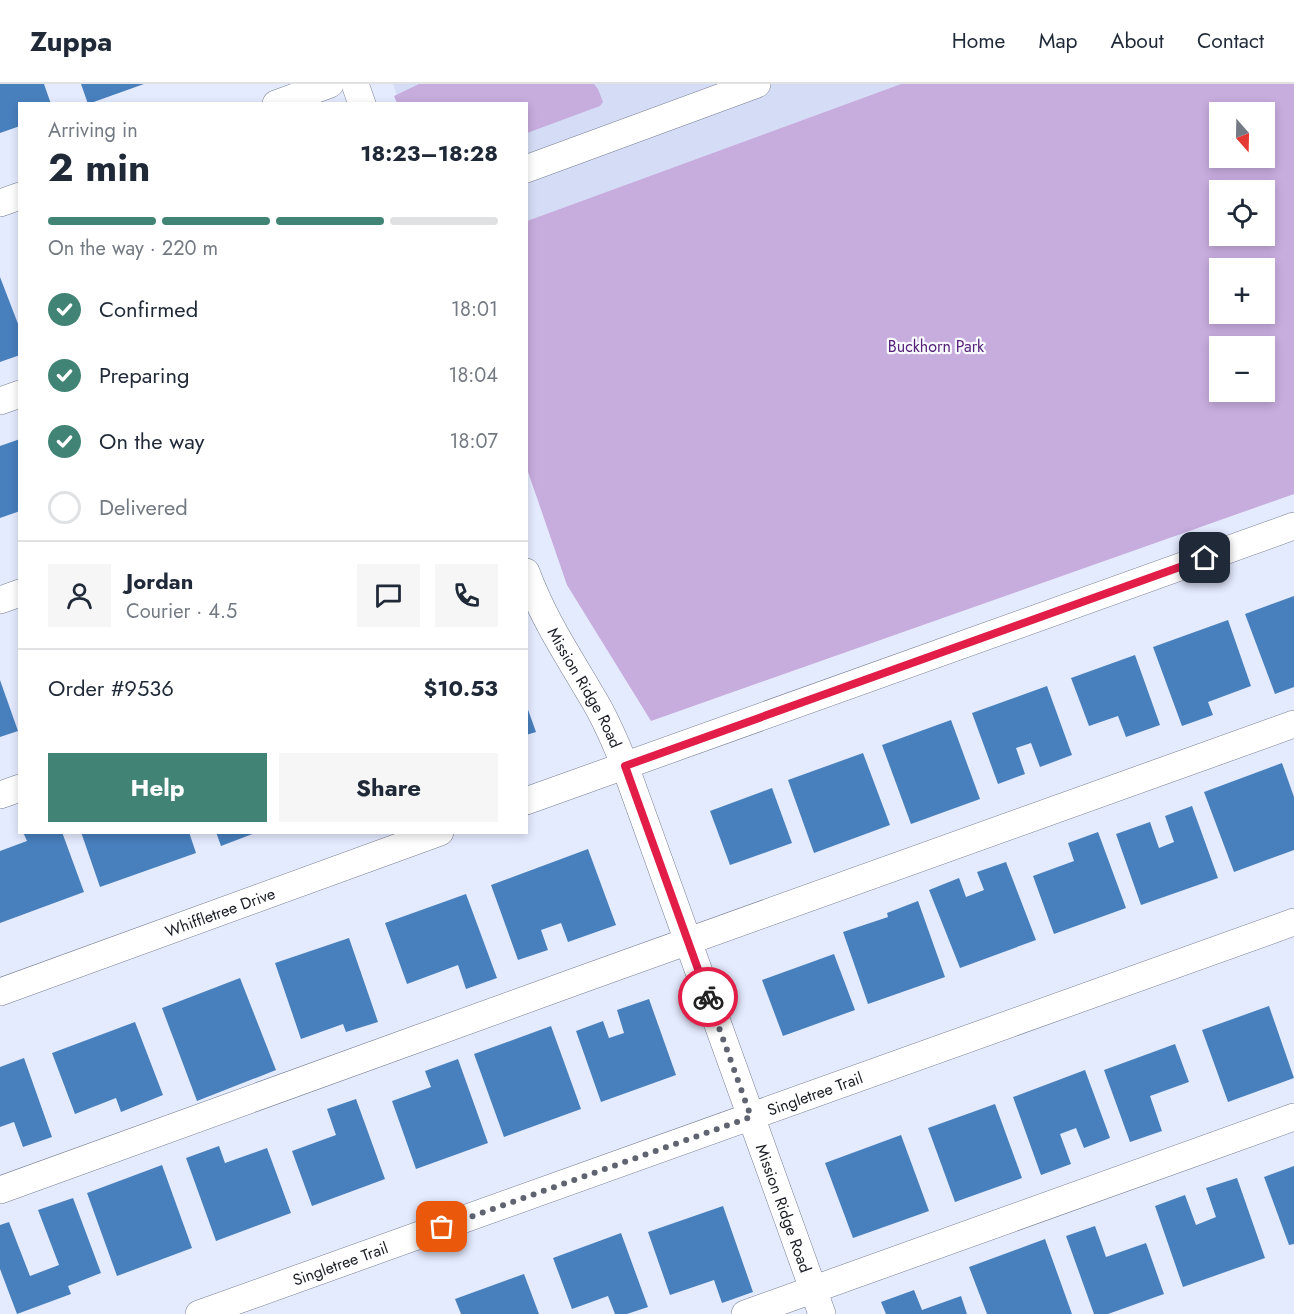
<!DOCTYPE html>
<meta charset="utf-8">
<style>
:root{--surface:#fff;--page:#f6f6f7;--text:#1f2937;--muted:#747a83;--line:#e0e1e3;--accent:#418476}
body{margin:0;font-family:Jost,sans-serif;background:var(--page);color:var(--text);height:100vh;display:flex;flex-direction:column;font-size:22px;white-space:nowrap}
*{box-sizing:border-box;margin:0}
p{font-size:20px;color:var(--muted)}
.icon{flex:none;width:33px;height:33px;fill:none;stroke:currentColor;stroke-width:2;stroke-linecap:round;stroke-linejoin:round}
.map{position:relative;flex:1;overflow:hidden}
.details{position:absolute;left:18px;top:18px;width:510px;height:732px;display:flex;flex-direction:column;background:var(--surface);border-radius:0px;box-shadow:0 3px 9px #0003}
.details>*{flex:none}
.needle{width:39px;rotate:160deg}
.tools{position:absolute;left:1209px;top:18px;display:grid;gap:12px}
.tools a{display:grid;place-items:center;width:66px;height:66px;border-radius:0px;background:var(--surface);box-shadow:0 3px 9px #0003;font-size:30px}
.pin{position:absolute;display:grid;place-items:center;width:51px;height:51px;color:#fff;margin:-26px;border-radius:12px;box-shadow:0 3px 9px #0006}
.courier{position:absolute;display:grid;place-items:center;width:60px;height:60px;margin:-30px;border:4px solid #e11d48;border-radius:50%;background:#fff;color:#222;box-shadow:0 2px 8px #0007}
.summary em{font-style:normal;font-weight:700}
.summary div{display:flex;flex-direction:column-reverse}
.summary{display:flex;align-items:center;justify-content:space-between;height:102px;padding:0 30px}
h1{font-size:39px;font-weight:700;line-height:45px}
.bar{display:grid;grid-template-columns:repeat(4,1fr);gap:9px 6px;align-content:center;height:72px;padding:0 30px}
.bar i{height:8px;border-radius:4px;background:var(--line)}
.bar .on{background:var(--accent)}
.bar p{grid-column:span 4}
.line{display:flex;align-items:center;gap:15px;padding:0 30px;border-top:2px solid var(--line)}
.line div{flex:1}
.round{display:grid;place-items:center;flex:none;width:63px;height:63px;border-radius:0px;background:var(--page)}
ol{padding:0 30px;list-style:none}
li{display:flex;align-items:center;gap:18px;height:66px}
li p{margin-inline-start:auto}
li .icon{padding:6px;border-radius:50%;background:var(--accent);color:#fff;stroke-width:4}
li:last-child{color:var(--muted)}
li i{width:33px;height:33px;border:3px solid var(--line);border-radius:50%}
.action{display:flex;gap:12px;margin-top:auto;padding:12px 30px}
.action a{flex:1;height:69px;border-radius:0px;background:var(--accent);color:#fff;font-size:24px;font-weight:700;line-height:69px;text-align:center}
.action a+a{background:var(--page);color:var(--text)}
header{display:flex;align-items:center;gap:36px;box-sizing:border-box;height:84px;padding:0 30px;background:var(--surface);border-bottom:2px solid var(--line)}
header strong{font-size:28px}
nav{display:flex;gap:33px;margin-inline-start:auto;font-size:21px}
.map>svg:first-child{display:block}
</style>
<header>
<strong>Zuppa</strong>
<nav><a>Home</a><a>Map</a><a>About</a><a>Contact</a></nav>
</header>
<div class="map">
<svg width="1294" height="1230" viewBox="0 0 1294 1230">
<rect width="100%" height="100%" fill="#e5ebff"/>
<path fill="#d5ddf6" d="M393,0H901L527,137L526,20L399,19Z"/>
<g fill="#c7acde" fill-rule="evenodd">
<path d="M419,0H594L598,5L603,18L600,22L527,49L526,20L397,19L394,12Z"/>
<path d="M901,0H1294V410L651,637L567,501L527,385V137ZM1220,28H1264V74H1220ZM1264,106V152H1220V106ZM1220,184H1264V230H1220ZM1264,262V308H1220V262Z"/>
</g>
<g fill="#4880be">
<path d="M0,0H44L51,20H20V42L0,49Z"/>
<path d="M81,0H144L88,20Z"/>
<path d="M0,193L20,245V271L0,278Z"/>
<path d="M20,355V427L0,434V362Z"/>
<path d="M1294,512V603L1275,610L1245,530Z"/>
<path d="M1228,536L1251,602L1208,618L1213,631L1182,642L1153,563Z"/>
<path d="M1135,571L1160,641L1126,653L1118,632L1089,642L1071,594Z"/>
<path d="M0,596L18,647L0,653Z"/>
<path d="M1047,602L1072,671L1040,683L1031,659L1016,664L1025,690L998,700L972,629Z"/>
<path d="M526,620L536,648L526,651Z"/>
<path d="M951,636L980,715L911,740L882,661Z"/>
<path d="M863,669L890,741L814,769L788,696Z"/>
<path d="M1282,679L1294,713V766L1234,788L1204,708Z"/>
<path d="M772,704L792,759L730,781L710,727Z"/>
<path d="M1192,722L1218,794L1141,821L1116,750L1150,738L1159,764L1174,758L1165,732Z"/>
<path d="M23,748H62L84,808L0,839V767L27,757Z"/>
<path d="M81,748H189L196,769L100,803Z"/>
<path d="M216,748H255V749L221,762Z"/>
<path d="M1098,748L1126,824L1054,850L1033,792L1074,777L1068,759Z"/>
<path d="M588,765L616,841L568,858L561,839L541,846L548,866L518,876L491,801Z"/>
<path d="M1006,778L1036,856L960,884L929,806L959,794L966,813L984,806L977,788Z"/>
<path d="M466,810L497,894L466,905L458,881L407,900L385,839Z"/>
<path d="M918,817L945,893L868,920L843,848L888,833L887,829Z"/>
<path d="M349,854L378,938L346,948L343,940L301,955L275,879Z"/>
<path d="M834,870L855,926L783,952L762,896Z"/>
<path d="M240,894L276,986L197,1017L162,924Z"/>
<path d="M649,915L676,991L601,1018L576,947L603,937L609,954L624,949L617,926Z"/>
<path d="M1269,922L1294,994L1228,1018L1202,946Z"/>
<path d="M135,938L163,1011L121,1028L116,1014L75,1030L52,969Z"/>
<path d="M551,942L581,1025L504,1053L474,970Z"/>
<path d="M1175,960L1189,998L1150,1012L1162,1047L1130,1058L1104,986Z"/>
<path d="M24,974L52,1053L23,1063L14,1038L0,1043V983Z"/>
<path d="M458,975L488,1059L416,1085L392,1017L431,1003L425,987Z"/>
<path d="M1085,986L1110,1054L1084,1064L1076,1044L1060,1050L1071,1080L1041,1091L1013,1013Z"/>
<path d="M356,1015L385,1095L312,1122L292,1067L336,1051L327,1025Z"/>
<path d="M995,1020L1022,1094L955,1118L928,1044Z"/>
<path d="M901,1051L929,1127L853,1154L825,1079Z"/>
<path d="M219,1062L225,1079L267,1064L291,1129L216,1157L186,1074Z"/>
<path d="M162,1081L192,1164L117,1192L87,1109Z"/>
<path d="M1294,1082V1160L1289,1161L1264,1093Z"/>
<path d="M1237,1094L1265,1174L1183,1203L1155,1122L1185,1111L1196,1141L1216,1133L1206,1104Z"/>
<path d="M73,1114L101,1189L68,1202L71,1210L17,1230L0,1185V1141L9,1138L30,1192L59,1181L38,1126Z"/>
<path d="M723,1122L753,1208L722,1219L714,1196L670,1211L648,1148Z"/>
<path d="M1095,1142L1106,1173L1146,1159L1164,1210L1108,1230H1094L1066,1152Z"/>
<path d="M621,1149L648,1223L627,1230H615L608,1212L572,1225L553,1174Z"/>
<path d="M1045,1155L1072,1230H987L969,1183Z"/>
<path d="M524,1190L539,1230H461L455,1215Z"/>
<path d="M914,1206L922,1226L961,1212L967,1230H886L881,1218Z"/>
</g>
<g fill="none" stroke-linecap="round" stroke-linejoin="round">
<defs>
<g id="minor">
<path d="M355,0L362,20"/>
<path d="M276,20L330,0"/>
<path d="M526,85L757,0"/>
<path d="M0,119L20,112"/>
<path d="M0,317L20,310"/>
<path id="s1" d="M526,488C544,536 566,568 591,611C605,633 615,657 625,682L822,1230"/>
<path d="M0,516L20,509"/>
<path d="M0,711L20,704"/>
<path d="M526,717L1294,442"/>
<path id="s2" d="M0,908L440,748"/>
<path d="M0,1106C431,950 862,793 1294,640"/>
<path id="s3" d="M199,1230L1294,838"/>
<path d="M745,1230L1294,1033"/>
</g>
</defs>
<use href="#minor" stroke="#777e93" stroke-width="28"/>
<use href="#minor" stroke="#fff" stroke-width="27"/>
</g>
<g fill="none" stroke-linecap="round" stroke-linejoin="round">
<path stroke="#606471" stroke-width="6" stroke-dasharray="0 10.8" d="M442,1143L751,1033L708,913"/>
<path stroke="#e11d48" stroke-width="8" d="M708,913L625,682L1205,474"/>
</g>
<g text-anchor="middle" stroke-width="4.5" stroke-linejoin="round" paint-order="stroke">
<g font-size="16" fill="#552178" stroke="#f7f9fe">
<text x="936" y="268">Buckhorn Park</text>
</g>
<g font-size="16" fill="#191c24" stroke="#f7f9fe">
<text dy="6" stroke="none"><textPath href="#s1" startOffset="130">Mission Ridge Road</textPath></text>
<text dy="6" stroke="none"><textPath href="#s2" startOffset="234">Whiffletree Drive</textPath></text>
<text dy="6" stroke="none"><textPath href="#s3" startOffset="654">Singletree Trail</textPath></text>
<text dy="6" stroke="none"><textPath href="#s1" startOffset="688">Mission Ridge Road</textPath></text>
<text dy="6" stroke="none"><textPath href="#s3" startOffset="150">Singletree Trail</textPath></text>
</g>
</g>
</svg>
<div class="tools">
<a><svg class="needle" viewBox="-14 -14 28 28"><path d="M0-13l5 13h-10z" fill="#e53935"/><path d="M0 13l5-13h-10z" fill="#747a83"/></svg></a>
<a><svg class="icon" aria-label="locate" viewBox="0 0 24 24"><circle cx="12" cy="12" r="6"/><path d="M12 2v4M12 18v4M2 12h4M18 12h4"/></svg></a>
<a>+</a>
<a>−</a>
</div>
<div class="pin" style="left:442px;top:1143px;background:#ea580c"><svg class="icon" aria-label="bag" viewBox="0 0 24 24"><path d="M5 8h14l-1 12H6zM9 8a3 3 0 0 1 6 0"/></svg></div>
<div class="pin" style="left:1205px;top:474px;background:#1f2937"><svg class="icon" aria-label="home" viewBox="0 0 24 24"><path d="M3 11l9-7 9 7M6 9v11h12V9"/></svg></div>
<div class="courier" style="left:708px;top:913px"><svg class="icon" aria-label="bike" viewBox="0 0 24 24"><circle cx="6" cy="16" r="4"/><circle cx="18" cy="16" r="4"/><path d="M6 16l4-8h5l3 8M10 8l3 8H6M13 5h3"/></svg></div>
<section class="details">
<div class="summary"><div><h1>2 min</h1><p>Arriving in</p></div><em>18:23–18:28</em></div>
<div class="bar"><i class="on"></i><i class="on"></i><i class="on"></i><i></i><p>On the way · 220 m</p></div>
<ol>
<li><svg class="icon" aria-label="check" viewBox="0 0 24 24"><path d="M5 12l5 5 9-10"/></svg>Confirmed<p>18:01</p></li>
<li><svg class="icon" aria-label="check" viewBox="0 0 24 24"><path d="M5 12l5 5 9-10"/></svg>Preparing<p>18:04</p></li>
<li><svg class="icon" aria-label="check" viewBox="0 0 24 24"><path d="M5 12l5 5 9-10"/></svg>On the way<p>18:07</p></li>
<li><i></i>Delivered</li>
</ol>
<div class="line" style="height:108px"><a class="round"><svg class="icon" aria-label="person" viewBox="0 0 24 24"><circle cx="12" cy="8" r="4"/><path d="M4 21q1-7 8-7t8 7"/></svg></a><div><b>Jordan</b><p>Courier · 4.5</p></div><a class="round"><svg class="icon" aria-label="chat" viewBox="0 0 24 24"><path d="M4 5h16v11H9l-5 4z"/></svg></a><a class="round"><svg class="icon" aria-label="phone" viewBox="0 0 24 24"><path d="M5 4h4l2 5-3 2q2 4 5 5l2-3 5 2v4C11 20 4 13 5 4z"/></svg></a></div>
<div class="line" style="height:78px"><div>Order #9536</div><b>$10.53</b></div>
<div class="action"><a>Help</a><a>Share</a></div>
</section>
</div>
